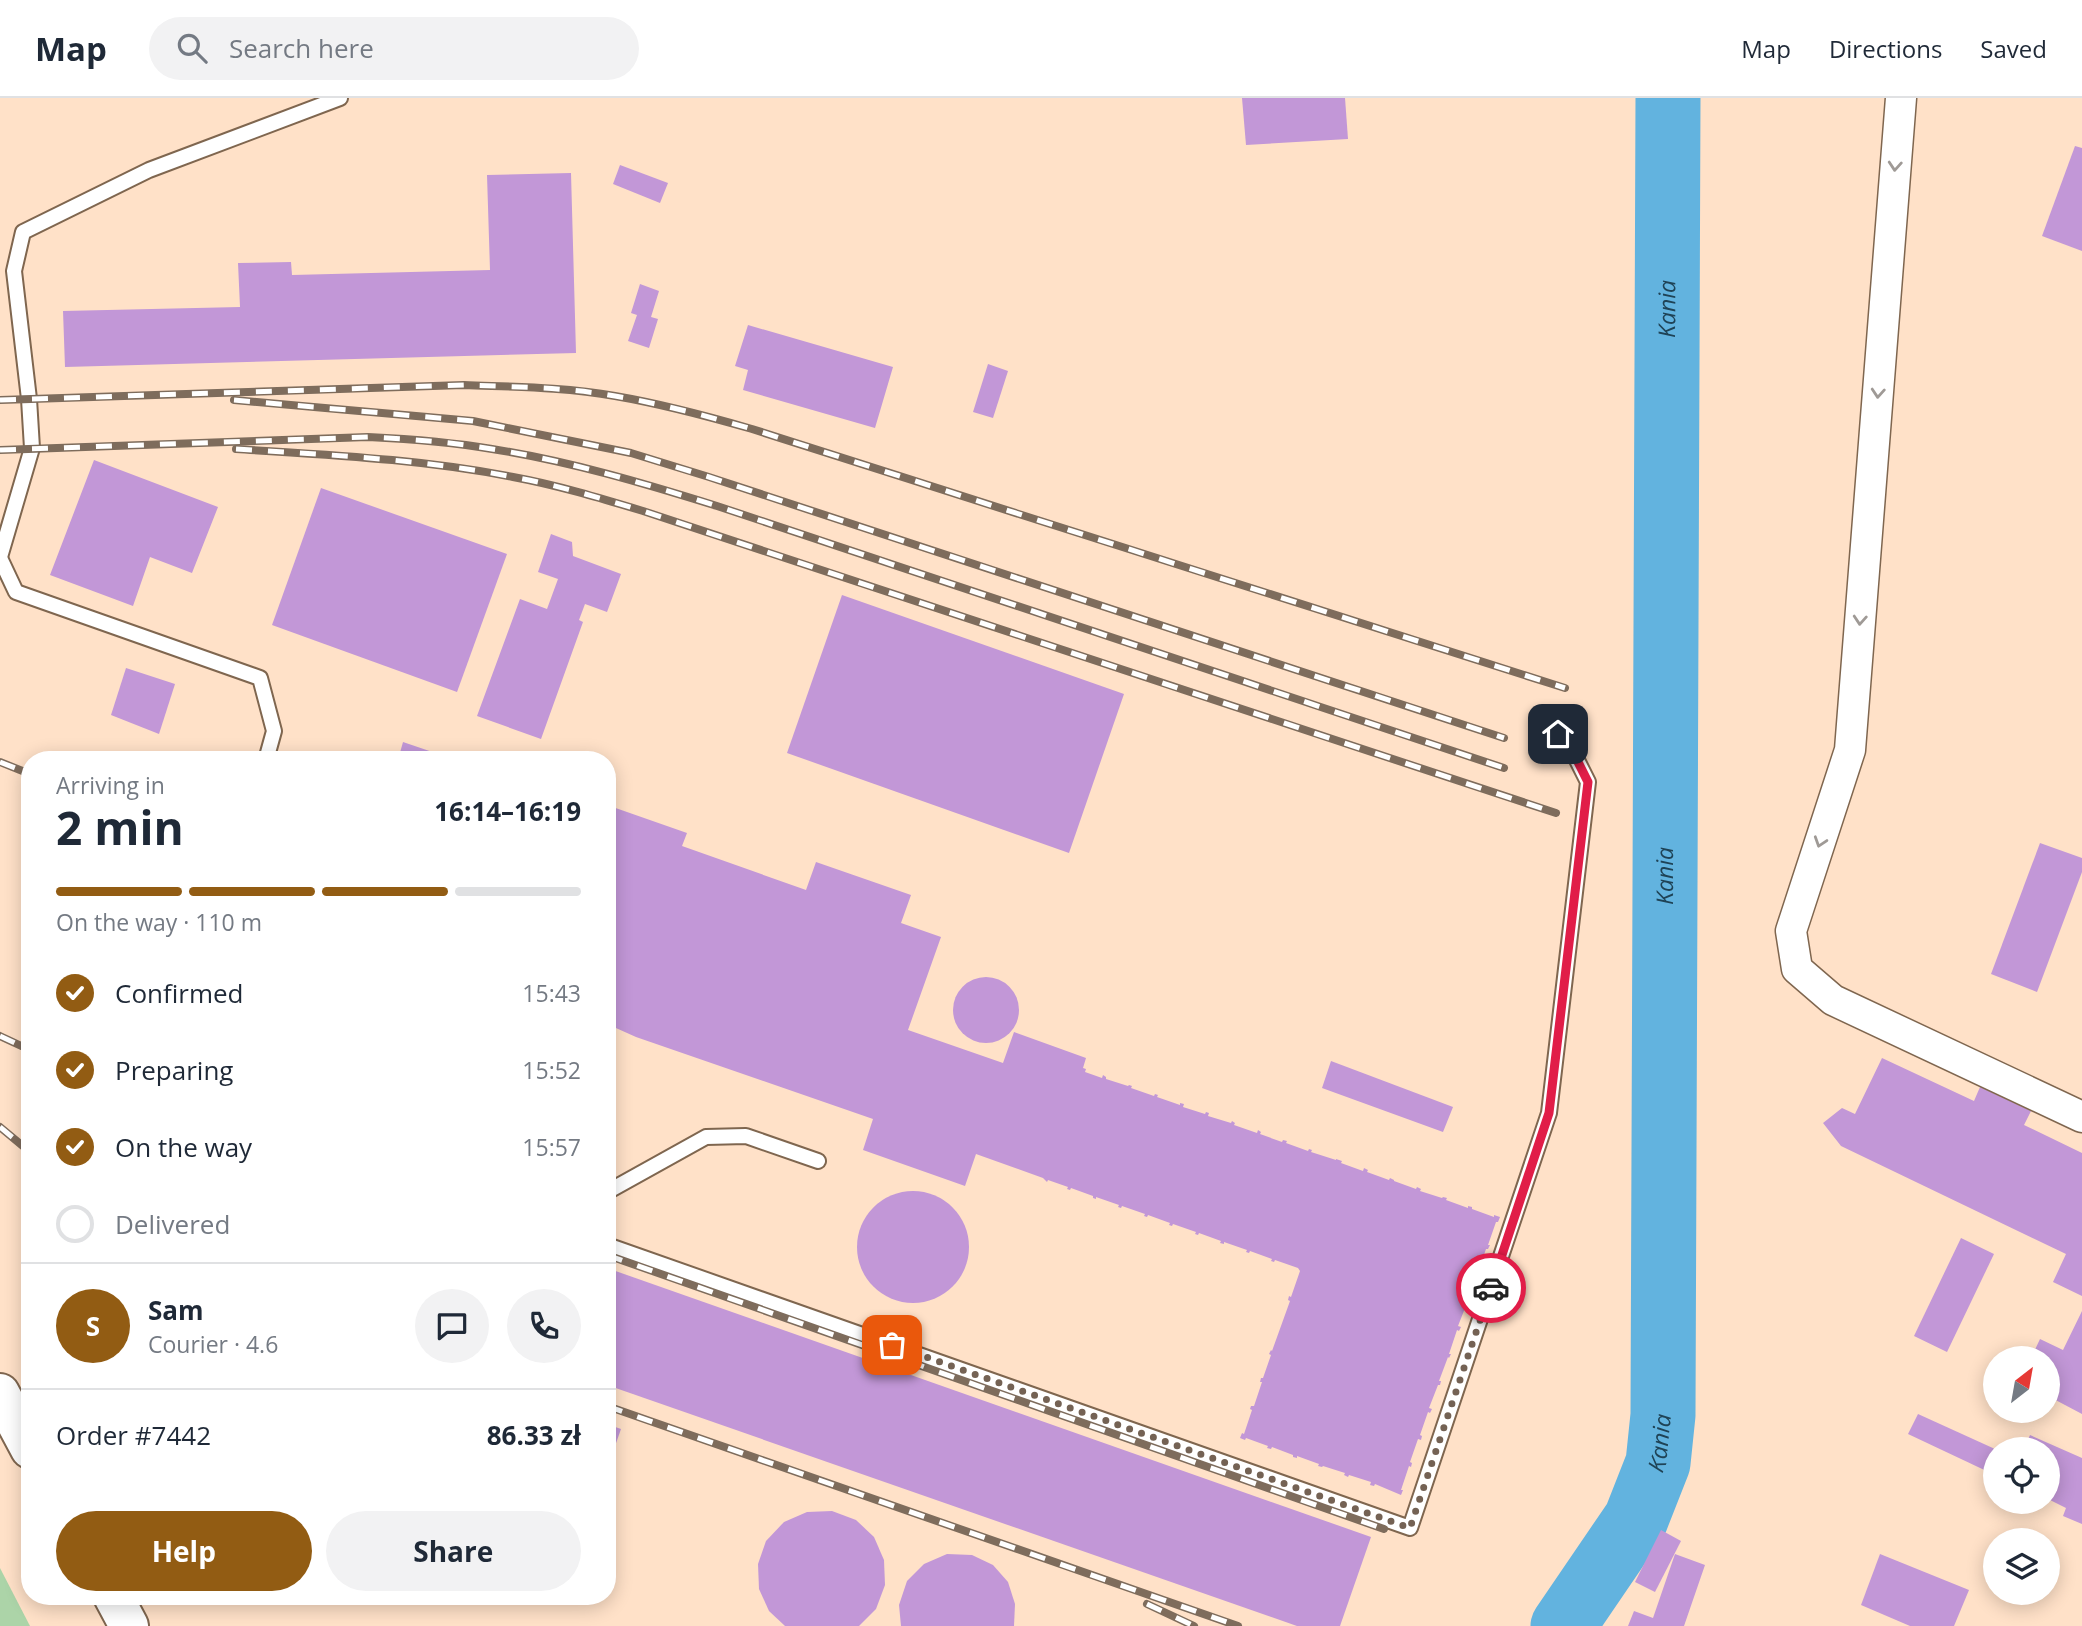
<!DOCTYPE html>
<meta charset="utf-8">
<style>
:root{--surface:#fff;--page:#f2f2f3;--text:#1f2937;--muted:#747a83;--line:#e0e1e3;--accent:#925c13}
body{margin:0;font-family:"Open Sans",sans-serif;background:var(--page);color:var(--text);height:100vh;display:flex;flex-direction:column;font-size:26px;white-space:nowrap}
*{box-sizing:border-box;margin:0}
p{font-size:23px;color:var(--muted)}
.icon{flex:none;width:38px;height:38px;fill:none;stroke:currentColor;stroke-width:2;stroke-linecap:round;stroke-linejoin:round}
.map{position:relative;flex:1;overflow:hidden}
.panel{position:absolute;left:21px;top:653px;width:595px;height:854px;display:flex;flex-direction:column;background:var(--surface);border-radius:28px;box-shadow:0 4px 18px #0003}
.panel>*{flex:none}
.needle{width:46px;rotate:31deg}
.tools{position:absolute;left:1983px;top:1248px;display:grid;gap:14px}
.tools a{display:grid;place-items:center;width:77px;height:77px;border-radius:50%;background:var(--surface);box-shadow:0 4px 18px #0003;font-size:35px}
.pin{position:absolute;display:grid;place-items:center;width:60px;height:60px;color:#fff;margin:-30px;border-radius:14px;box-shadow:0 4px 10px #0006}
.courier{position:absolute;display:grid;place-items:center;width:70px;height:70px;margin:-35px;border:5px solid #e11d48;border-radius:50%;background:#fff;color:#222;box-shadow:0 2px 9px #0007}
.headline em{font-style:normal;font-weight:700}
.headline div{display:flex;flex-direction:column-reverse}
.headline{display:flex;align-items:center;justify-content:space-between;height:119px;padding:0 35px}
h1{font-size:46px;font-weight:700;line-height:52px}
.bar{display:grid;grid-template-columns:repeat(4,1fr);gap:10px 7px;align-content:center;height:84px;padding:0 35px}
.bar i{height:9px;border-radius:5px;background:var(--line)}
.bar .selected{background:var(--accent)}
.bar p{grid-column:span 4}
.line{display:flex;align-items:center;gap:18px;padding:0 35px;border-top:2px solid var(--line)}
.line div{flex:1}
.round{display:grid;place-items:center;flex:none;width:74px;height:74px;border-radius:37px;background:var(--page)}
ol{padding:0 35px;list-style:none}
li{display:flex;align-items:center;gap:21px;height:77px}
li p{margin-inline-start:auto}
li .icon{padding:7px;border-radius:50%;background:var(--accent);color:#fff;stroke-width:4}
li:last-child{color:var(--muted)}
li i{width:38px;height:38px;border:4px solid var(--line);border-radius:50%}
.cta{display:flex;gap:14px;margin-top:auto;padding:14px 35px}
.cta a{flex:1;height:80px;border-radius:42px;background:var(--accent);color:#fff;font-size:28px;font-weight:700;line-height:80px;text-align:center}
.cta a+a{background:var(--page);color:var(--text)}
header{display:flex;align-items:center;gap:42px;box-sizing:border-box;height:98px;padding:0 35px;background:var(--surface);border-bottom:2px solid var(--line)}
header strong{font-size:33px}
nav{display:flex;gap:38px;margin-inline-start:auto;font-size:24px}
.search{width:490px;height:63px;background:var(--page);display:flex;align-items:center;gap:18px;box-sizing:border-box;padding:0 24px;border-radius:38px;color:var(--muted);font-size:26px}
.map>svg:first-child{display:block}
</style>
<header>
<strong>Map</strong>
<div class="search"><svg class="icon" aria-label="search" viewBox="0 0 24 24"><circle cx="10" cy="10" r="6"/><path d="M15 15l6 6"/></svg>Search here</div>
<nav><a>Map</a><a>Directions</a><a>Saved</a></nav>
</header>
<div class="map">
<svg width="2082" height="1528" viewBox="0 0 2082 1528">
<rect width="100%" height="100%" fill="#ffe1c8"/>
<path fill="#acd4a8" d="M0,1470L30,1528H0Z"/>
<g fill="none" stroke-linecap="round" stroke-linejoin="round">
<path stroke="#62b3df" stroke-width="65" id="s1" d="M1563,1528L1636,1421L1658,1365L1663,1317L1668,0"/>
</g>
<g fill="#c297d7">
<path d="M1242,0H1345L1348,41L1246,47Z"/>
<path d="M2075,48L2082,50V153L2042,138Z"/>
<path d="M620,67L668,85L660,105L613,86Z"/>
<path d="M571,75L576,255L65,269L63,213L240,209L238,165L291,164L292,177L490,172L487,77Z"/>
<path d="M640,186L659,193L651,219L658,221L649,250L628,243L637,217L631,215Z"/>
<path d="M748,227L893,269L875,330L743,292L748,272L735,268Z"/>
<path d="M988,266L1008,273L993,320L973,314Z"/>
<path d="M94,362L218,409L192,475L150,459L133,508L50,477Z"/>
<path d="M321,390L507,456L457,594L272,527Z"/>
<path d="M551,436L572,444L573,458L621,476L607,514L585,506L579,522L583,524L541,641L477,618L520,501L547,511L558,481L538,474Z"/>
<path d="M842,497L1124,596L1069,755L787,655Z"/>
<path d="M126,570L175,586L159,636L111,617Z"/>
<path d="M403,644L453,661V662H398Z"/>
<path d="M607,707L687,735L682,748L806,792L816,764L911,797L901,825L941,839L908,932L1003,965L1014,934L1086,960L1083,970L1086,971L1085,974L1102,980L1103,977L1106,979V981L1128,988L1129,987L1132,988L1131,990L1154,998L1155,996L1158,997L1157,999L1180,1007V1005L1184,1006L1183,1009L1205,1016L1206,1014L1209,1015L1208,1018L1231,1025L1232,1023L1235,1025L1234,1027L1257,1035L1258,1032L1261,1034L1260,1036L1282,1044L1283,1042L1287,1043L1286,1045L1308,1053L1309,1051L1312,1052L1311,1054L1336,1062V1061L1342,1063L1341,1065L1363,1073L1364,1070L1368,1072L1367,1074L1389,1082L1390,1080L1394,1082V1083L1416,1091L1417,1089L1421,1091L1420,1093L1442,1100L1443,1099L1447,1100L1446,1102L1468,1110V1108L1472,1109V1111L1494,1119V1117L1500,1119L1498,1124H1496L1488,1147H1490L1488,1151H1486L1478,1174H1480L1478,1178H1476L1468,1201L1470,1202L1469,1206L1467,1205L1458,1228L1461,1229L1459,1233L1457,1232L1449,1256H1451L1449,1260L1448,1259L1439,1283H1441L1440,1287H1438L1429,1310L1432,1311L1430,1315L1428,1314L1420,1337L1422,1338L1421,1342L1418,1341L1410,1364L1412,1365L1411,1369L1409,1368L1401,1392H1403L1401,1397L1375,1386L1374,1388L1370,1387L1371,1384L1349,1377L1348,1379L1344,1377L1345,1375L1323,1368L1322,1369L1318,1368L1319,1366L1297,1358V1360L1293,1359V1357L1272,1349L1271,1351L1267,1350L1268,1348L1246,1340L1245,1342L1240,1340L1242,1335L1244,1336L1252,1312L1250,1311L1251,1308H1254L1262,1284H1260L1261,1280H1263L1271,1257L1269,1256L1271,1252L1272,1253L1290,1203L1288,1202L1289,1198L1291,1199L1300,1173L1298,1170L1275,1162L1274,1164L1271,1163L1272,1161L1250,1153L1249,1155L1246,1154L1247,1152L1224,1144V1146L1220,1145L1221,1143L1199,1135L1198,1137L1195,1136L1196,1134L1173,1126L1172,1128L1169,1127L1170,1125L1148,1117L1147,1119L1144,1118L1145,1116L1122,1108L1121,1110L1118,1109L1119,1107L1096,1099V1101L1093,1100V1098L1071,1090L1070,1092L1067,1091L1068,1089L1048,1082L1047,1084L1043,1080L976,1056L965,1088L863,1052L873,1021L636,939L607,926Z"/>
<path d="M2040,745L2082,760V774L2037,894L1991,876Z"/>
<circle cx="986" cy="912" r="33"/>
<path d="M1882,960L1974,1003L1980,989L2031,1013L2024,1027L2082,1055V1198L2053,1184L2066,1156L1841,1048L1823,1025L1842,1010L1855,1016Z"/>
<path d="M1331,963L1453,1009L1443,1034L1322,990Z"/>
<circle cx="913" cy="1149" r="56"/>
<path d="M1961,1140L1994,1156L1947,1254L1914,1238Z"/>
<path d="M607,1170L1371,1439L1340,1528H1297L607,1287Z"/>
<path d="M2082,1213V1316L2048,1298V1260H2031L2040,1241L2063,1252Z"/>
<path d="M1918,1316L1995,1351V1377L1908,1336Z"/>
<path d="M607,1326L621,1331L608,1368H607Z"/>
<path d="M2030,1337L2082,1360V1426L2063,1418L2066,1410L2048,1401V1351H2024Z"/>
<path d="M832,1413L856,1422L874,1439L884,1462L885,1487L876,1511L859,1528H785L769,1513L759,1491L758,1466L766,1443L784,1424L807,1414Z"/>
<path d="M1661,1432L1681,1443L1655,1494L1635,1484Z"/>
<path d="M947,1456L972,1457L993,1467L1008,1484L1015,1506L1014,1528H901L899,1507L907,1483L924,1466Z"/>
<path d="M1675,1456L1705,1467L1684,1528H1628L1634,1513L1653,1520Z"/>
<path d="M1880,1456L1969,1492L1954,1528H1910L1861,1507Z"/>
</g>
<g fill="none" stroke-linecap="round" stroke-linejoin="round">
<defs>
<g id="lane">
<path d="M0,459L32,350L29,301L14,173L23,134L149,72L340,0"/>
<path d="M0,460L16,494L260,580L274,633L266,662"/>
<path d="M607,1094L706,1039L746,1038L818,1063"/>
<path d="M607,1147L1410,1430L1549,1015L1588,684L1570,648L1558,636"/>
</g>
<path id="street" d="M1901,0L1850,652L1791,833L1797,871L1833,902L2082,1019"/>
<g id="secondary">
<path d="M0,1295L30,1351"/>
<path d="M113,1498L129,1528"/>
</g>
</defs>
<use href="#lane" stroke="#7f664f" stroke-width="18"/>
<use href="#street" stroke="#7f664f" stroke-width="33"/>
<use href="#secondary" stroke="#7f664f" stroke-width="42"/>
<use href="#lane" stroke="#fff" stroke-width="14"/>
<use href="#street" stroke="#fff" stroke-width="30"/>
<use href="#secondary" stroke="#fff" stroke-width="38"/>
<defs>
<g id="rail">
<path d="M0,302L464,287C514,289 565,289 615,298C662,306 707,318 752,331L1565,590"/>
<path d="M234,302L473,323L631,355L709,379L1504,640"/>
<path d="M236,351C329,357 422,361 513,379C557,387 600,400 643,413L1556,715"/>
<path d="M0,352L368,339C410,341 451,344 492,351C569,363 643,385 717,408L1504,670"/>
<path d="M0,664L30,676"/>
<path d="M0,938L30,952"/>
<path d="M0,1029L30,1054"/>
<path d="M607,1157L1384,1431"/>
<path d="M607,1308L1238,1528"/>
<path d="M1147,1506L1194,1528"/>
</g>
</defs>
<use href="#rail" stroke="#7e6c5c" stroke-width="8"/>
<use href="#rail" stroke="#fff" stroke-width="5" stroke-dasharray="16" stroke-linecap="butt"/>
</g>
<defs><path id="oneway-chevron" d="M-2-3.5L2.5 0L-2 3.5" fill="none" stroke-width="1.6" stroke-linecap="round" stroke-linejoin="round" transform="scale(1.75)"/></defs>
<g stroke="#9f9a96">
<use href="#oneway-chevron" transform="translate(1895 68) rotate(94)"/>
<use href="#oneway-chevron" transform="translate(1878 295) rotate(94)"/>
<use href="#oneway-chevron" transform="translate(1860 522) rotate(94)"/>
<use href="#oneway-chevron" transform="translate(1820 744) rotate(108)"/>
</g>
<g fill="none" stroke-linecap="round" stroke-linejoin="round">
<path stroke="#746254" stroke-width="7" stroke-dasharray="0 12.6" d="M892,1247L1410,1430L1491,1190"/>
<path stroke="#e11d48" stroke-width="9" d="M1491,1190L1549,1015L1588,684L1570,648L1558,636"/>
</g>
<g text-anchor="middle" stroke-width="7" stroke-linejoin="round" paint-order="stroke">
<g font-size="23" font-style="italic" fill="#1f4356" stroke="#fff">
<text dy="8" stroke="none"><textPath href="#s1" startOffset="1344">Kania</textPath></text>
<text dy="8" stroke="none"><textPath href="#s1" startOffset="777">Kania</textPath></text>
<text dy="8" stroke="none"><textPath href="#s1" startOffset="210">Kania</textPath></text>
</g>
</g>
</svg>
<div class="tools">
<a><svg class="needle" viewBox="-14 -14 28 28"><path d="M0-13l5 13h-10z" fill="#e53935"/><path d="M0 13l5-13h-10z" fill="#747a83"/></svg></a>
<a><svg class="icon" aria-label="locate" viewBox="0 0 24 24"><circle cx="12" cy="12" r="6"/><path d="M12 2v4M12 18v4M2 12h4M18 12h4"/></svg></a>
<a><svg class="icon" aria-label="layers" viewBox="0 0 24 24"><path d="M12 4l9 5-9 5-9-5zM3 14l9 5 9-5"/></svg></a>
</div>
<div class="pin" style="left:892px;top:1247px;background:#ea580c"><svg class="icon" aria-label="bag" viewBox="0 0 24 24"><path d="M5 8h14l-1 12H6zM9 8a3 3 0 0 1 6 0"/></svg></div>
<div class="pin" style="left:1558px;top:636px;background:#1f2937"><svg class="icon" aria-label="home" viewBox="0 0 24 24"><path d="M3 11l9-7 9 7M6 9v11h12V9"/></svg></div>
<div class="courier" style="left:1491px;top:1190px"><svg class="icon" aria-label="car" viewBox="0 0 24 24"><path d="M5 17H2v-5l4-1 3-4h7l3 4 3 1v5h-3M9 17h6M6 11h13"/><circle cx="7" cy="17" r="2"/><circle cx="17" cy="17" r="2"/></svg></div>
<section class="panel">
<div class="headline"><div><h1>2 min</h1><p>Arriving in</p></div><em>16:14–16:19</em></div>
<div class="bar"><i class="selected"></i><i class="selected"></i><i class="selected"></i><i></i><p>On the way · 110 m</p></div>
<ol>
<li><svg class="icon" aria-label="check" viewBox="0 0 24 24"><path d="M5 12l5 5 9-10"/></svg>Confirmed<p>15:43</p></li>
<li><svg class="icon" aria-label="check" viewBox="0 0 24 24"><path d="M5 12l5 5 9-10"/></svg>Preparing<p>15:52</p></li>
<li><svg class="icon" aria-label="check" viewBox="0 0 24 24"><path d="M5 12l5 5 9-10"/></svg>On the way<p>15:57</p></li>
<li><i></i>Delivered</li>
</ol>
<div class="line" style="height:126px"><b class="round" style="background:var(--accent);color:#fff">S</b><div><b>Sam</b><p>Courier · 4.6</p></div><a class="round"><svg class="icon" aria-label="chat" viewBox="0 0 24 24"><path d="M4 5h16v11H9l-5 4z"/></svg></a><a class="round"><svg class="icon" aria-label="phone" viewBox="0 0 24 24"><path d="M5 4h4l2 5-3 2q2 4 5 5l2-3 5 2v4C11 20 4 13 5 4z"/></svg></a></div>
<div class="line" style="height:91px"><div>Order #7442</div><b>86.33 zł</b></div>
<div class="cta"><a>Help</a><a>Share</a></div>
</section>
</div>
